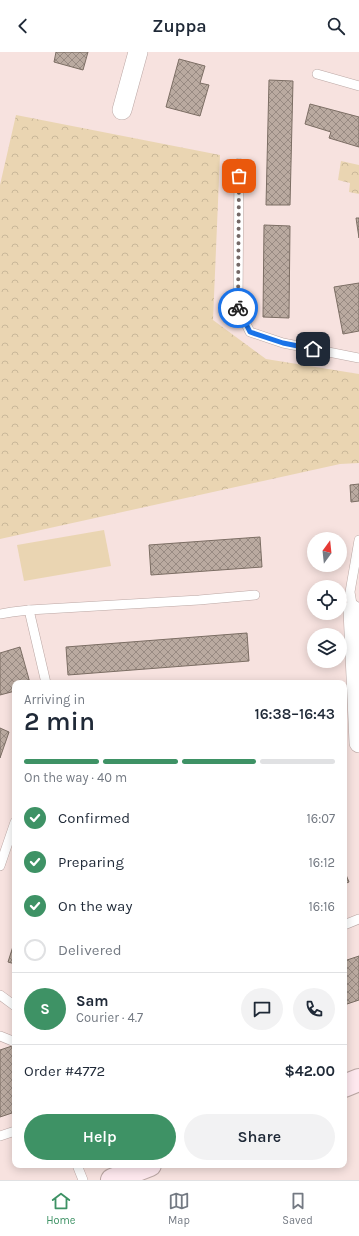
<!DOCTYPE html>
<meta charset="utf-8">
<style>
:root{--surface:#fff;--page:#f2f2f3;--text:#1f2937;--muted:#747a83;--line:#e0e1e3;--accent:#3e9265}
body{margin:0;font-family:Karla,sans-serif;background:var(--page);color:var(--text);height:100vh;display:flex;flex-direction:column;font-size:15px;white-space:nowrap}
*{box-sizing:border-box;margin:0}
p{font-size:13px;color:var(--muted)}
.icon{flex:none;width:22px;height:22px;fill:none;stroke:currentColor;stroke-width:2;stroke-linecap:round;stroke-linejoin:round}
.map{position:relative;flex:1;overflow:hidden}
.sheet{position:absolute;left:12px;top:628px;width:335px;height:488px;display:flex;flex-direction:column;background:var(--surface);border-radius:8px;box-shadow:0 2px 10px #0003}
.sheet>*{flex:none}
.needle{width:26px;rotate:15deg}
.fabs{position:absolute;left:307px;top:480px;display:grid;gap:8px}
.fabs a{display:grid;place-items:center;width:40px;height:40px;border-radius:50%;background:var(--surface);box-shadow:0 2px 10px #0003;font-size:20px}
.pin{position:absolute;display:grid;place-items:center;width:34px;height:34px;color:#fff;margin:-17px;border-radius:8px;box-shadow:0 2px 6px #0006}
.courier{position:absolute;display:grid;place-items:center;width:40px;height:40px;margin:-20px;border:3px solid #1a73e8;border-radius:50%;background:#fff;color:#222;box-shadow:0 1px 5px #0007}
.overview em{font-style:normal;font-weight:600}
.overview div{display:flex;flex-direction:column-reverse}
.overview{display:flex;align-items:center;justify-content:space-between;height:68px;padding:0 12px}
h1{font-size:26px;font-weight:600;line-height:30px}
.bar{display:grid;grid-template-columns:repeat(4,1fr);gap:6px 4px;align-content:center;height:48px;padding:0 12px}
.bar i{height:5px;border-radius:3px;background:var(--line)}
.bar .current{background:var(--accent)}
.bar p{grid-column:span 4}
.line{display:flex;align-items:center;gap:10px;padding:0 12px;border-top:1px solid var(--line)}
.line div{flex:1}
.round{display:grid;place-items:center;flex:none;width:42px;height:42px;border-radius:21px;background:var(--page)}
ol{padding:0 12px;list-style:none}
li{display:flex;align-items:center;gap:12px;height:44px}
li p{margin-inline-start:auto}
li .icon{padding:4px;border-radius:50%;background:var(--accent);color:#fff;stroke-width:4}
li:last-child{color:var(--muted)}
li i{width:22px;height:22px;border:2px solid var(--line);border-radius:50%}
.primary-button{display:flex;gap:8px;margin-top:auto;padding:8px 12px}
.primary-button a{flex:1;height:46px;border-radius:24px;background:var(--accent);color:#fff;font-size:16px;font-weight:600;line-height:46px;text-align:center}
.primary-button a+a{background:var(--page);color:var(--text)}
header{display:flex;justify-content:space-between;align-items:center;height:52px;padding:0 12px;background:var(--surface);font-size:18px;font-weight:600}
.tabs{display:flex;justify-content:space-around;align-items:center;height:56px;border-top:1px solid var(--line);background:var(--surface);font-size:11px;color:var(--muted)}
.tabs a{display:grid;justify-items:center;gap:2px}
.tabs .current{color:var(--accent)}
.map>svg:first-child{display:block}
</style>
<header><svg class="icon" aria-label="back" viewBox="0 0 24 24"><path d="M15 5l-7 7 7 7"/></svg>Zuppa<svg class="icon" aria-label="search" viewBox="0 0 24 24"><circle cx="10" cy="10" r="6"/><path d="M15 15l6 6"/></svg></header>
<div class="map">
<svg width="359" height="1128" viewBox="0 0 359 1128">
<defs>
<pattern id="forest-crowns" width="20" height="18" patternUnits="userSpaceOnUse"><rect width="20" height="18" fill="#ead5b2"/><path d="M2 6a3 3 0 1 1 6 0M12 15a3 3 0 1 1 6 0" fill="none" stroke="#c9b799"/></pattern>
<pattern id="building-cross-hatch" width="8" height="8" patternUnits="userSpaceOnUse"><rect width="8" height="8" fill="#baaaa0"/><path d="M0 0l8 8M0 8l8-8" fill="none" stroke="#988a82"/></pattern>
</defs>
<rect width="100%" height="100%" fill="#f7e2df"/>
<g fill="url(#forest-crowns)">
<path d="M16,63L220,103L213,268L266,307L359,322V411L340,412L0,487V133Z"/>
<path d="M341,109L359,113V142L349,140L350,131L338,128Z"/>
</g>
<path fill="#ead5b2" d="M104,478L111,514L24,529L17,493Z"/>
<g fill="url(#building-cross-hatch)" stroke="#7c6e64">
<path d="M56,0H88L83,18L54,10Z"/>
<path d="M179,7L205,14L200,31L209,33L200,64L166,55Z"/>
<path d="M269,28L293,29L290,153H266Z"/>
<path d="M310,52L359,65V95L329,86L331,80L305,72Z"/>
<path d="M356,166H359V186Z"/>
<path d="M264,173L290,174L289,266L263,265Z"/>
<path d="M359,231V279L343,282L334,235Z"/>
<path d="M359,432V449L351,450L350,433Z"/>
<path d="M260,485L262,515L151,523L149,493Z"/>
<path d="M247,581L249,609L68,623L66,595Z"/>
<path d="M20,595L30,631H15V639L0,643V601Z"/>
<path d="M0,676L9,680L0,706Z"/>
<path d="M344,818L349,830L344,832Z"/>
<path d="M15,888V912L8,910Z"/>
<path d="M359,904V948L344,953V909Z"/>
<path d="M15,993V1060L0,1065V998Z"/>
</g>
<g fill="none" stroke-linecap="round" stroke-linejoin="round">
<defs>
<g id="lane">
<path d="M317,22L359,34"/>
<path d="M239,111L238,256L250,280L283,291L359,306"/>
<path d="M356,557L353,558L350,540L359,488"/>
<path d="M0,562L12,560L29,558"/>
<path d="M46,631L29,558L199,548L255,543"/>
<path d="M0,814L15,770"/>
<path d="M344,873L359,867"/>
<path d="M0,943L15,954"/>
<path d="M0,984L15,990"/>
<path d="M0,1084L15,1079"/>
<path d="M77,1113L83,1128"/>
</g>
<g id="street">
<path d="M122,58L138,0"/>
<path d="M353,558L359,691"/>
</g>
<g id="secondary">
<path d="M344,1034L359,1028"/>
<path d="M112,1128L150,1113"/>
</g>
</defs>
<use href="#lane" stroke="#bba7a4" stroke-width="10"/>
<use href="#street" stroke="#bba7a4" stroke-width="20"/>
<use href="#secondary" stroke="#bba7a4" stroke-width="24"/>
<use href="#lane" stroke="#fff" stroke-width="9"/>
<use href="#street" stroke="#fff" stroke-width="19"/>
<use href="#secondary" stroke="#fee8ee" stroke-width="22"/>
</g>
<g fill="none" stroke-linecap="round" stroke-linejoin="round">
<path stroke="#746866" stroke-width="4" stroke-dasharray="0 7.2" d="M238,256L239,124"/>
<path stroke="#1a73e8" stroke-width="5" d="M238,256L250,280L283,291L313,297"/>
</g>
</svg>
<div class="fabs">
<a><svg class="needle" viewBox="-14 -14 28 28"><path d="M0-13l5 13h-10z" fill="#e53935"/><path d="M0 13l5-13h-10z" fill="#747a83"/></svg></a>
<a><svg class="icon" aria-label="locate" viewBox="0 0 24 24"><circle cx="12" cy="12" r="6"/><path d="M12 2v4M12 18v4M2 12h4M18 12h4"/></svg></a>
<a><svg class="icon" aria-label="layers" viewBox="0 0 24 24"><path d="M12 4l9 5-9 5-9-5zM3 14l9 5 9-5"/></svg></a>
</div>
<div class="pin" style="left:239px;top:124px;background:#ea580c"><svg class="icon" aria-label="bag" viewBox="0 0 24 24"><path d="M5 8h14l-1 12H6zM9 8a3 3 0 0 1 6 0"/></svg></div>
<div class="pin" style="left:313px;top:297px;background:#1f2937"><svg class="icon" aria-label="home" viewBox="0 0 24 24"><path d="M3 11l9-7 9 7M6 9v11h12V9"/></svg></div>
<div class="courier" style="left:238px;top:256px"><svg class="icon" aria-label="bike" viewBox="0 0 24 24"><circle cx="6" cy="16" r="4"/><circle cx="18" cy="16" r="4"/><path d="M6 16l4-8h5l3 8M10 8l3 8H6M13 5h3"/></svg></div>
<section class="sheet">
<div class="overview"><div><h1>2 min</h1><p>Arriving in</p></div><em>16:38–16:43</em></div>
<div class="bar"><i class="current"></i><i class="current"></i><i class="current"></i><i></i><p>On the way · 40 m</p></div>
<ol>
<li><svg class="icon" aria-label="check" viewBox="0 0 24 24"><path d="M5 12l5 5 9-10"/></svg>Confirmed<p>16:07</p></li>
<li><svg class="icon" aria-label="check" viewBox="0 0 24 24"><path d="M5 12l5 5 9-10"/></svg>Preparing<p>16:12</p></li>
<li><svg class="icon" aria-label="check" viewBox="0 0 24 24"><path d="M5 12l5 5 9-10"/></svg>On the way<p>16:16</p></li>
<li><i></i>Delivered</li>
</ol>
<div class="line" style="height:72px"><b class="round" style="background:var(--accent);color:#fff">S</b><div><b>Sam</b><p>Courier · 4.7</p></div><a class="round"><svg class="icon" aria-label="chat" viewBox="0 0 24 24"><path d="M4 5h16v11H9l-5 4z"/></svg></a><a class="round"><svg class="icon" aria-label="phone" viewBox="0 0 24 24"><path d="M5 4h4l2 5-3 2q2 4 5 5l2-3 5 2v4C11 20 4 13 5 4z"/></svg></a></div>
<div class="line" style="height:52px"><div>Order #4772</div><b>$42.00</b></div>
<div class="primary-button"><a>Help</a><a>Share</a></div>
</section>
</div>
<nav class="tabs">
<a class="current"><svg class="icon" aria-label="home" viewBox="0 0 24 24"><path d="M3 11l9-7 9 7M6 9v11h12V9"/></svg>Home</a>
<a><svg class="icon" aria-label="map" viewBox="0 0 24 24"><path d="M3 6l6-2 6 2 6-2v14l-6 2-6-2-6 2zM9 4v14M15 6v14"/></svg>Map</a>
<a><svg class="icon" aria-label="saved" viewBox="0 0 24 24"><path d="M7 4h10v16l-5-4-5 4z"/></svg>Saved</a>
</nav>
